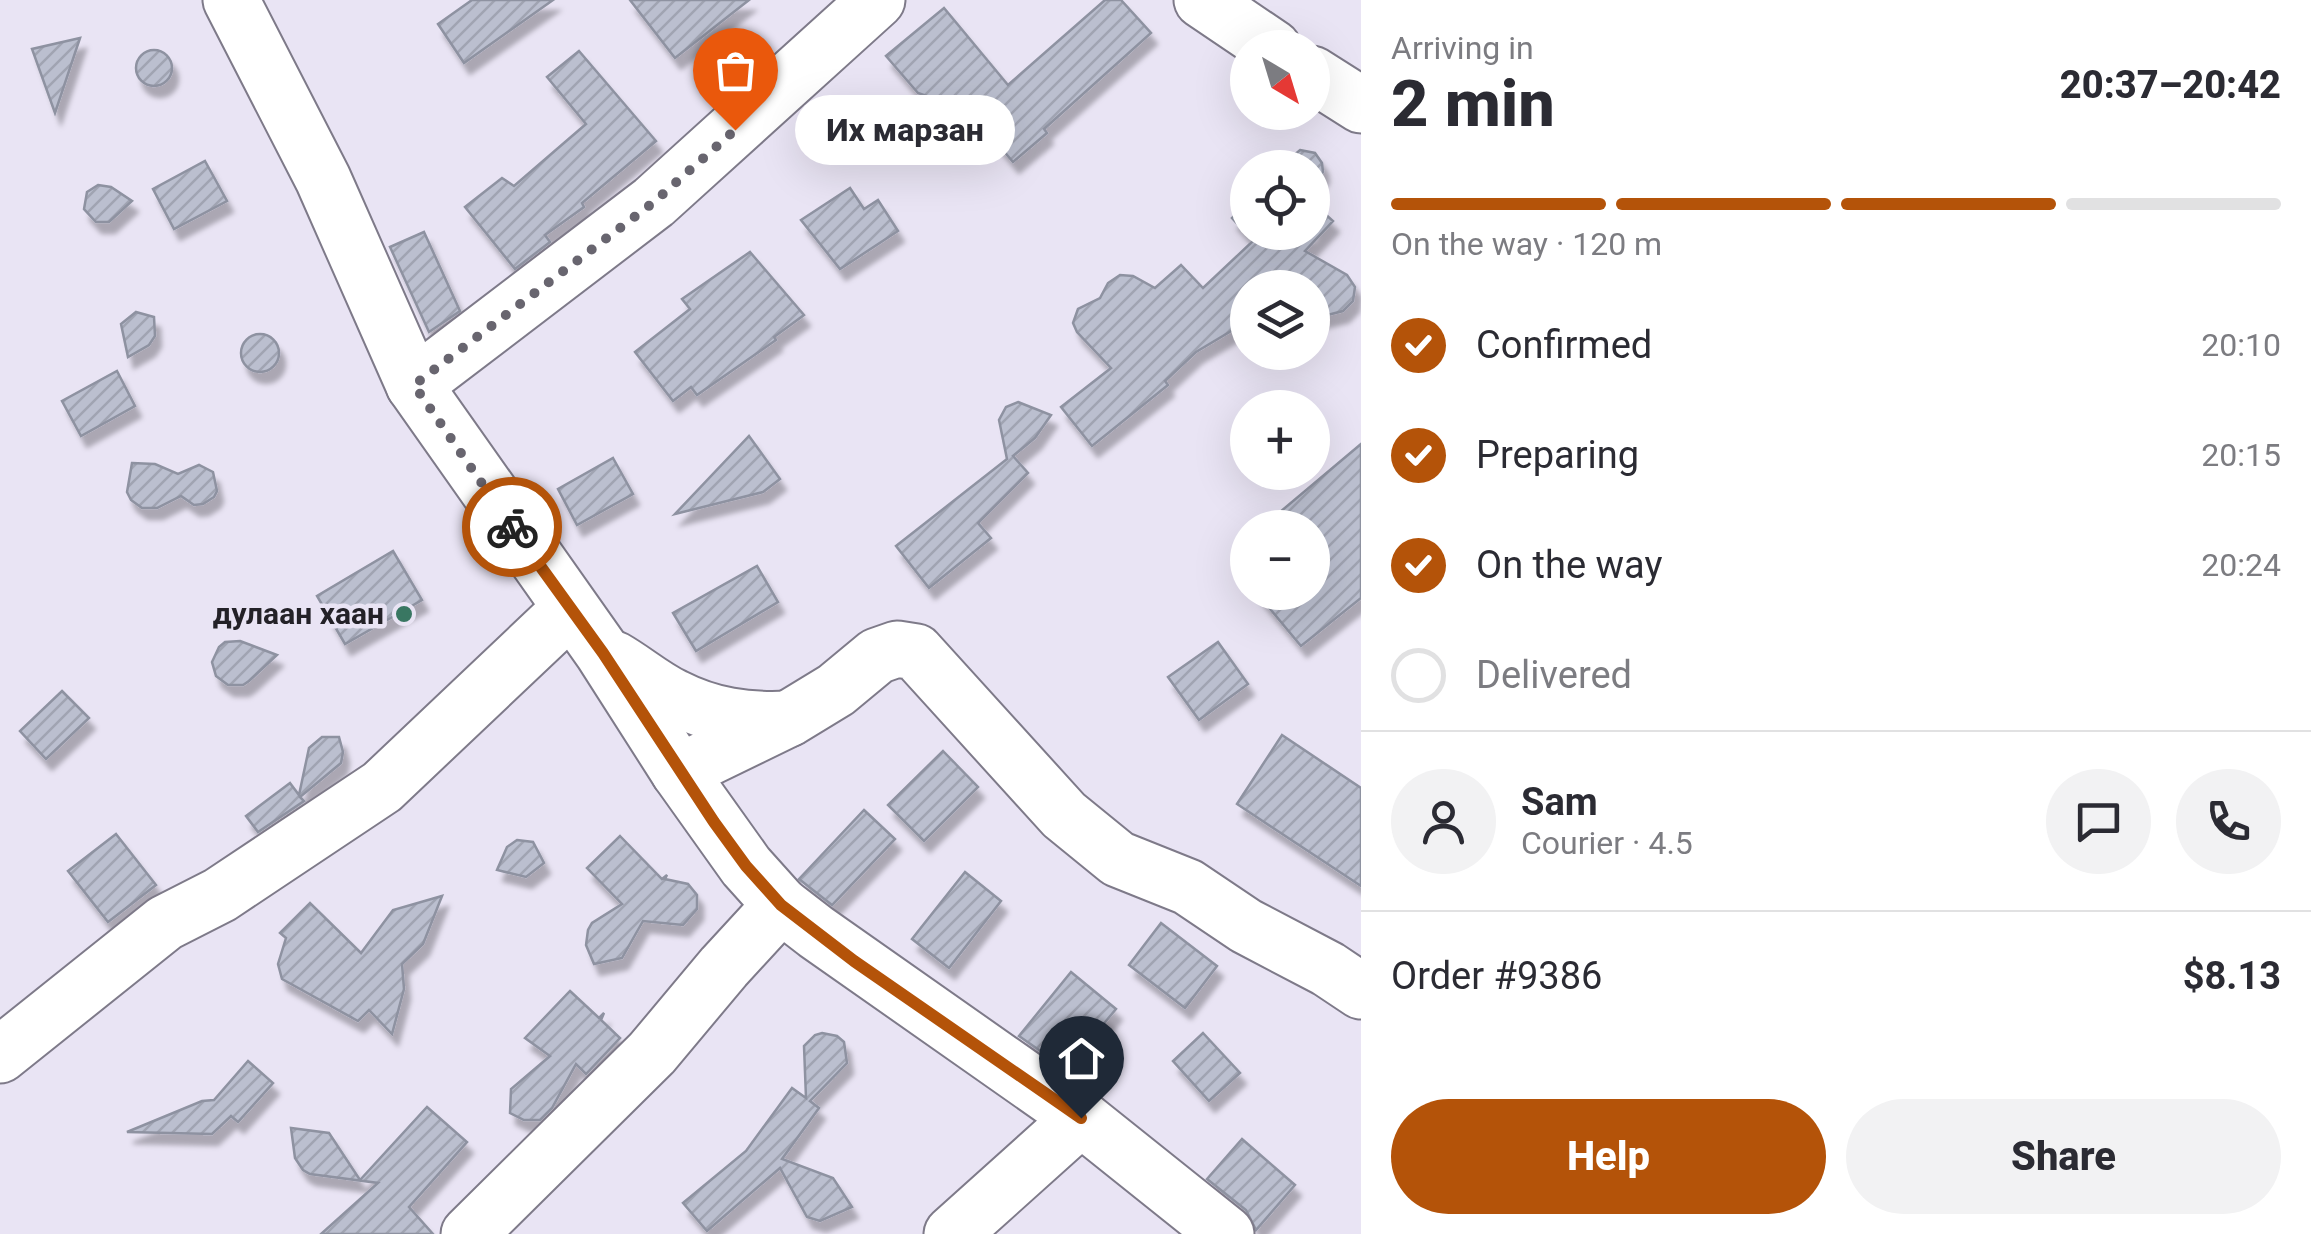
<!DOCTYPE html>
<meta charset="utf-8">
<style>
:root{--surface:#fff;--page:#f2f2f3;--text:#2b2b33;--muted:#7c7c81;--line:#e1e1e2;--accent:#b45309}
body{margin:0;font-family:Roboto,sans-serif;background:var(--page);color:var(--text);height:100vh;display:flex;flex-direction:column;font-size:38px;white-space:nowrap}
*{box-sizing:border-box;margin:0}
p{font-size:32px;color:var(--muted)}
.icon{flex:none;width:55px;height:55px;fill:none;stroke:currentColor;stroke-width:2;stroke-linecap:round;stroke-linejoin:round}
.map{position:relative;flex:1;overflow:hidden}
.drawer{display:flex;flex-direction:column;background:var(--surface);width:950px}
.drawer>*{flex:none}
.needle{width:65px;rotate:142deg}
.buttons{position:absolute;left:1230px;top:30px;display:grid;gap:20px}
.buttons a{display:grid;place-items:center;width:100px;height:100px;border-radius:50%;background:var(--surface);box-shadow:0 10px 40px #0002;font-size:50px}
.pin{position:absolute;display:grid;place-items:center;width:85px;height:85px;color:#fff;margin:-102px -42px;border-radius:50% 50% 50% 0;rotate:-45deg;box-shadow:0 0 10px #0007}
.pin .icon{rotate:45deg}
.courier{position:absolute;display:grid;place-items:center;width:100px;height:100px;margin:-50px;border:8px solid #b45309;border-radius:50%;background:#fff;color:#222;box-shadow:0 2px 12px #0007}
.bubble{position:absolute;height:70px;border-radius:35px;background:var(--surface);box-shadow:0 10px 40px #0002;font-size:32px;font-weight:800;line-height:70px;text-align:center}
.head em{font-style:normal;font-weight:800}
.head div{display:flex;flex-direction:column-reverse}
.head{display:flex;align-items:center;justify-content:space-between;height:170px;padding:0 30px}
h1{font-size:65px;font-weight:800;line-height:75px}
.bar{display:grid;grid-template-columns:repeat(4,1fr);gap:15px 10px;align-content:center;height:120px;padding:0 30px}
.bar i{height:12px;border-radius:8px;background:var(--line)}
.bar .selected{background:var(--accent)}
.bar p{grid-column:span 4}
.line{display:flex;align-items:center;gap:25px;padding:0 30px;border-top:2px solid var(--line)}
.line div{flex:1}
.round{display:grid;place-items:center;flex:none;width:105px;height:105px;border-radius:52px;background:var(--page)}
ol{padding:0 30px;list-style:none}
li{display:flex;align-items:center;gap:30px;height:110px}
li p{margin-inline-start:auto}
li .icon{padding:10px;border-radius:50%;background:var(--accent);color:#fff;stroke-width:4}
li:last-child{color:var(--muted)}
li i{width:55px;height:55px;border:5px solid var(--line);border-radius:50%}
.action{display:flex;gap:20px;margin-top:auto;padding:20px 30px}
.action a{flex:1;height:115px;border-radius:60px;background:var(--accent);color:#fff;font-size:40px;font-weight:800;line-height:115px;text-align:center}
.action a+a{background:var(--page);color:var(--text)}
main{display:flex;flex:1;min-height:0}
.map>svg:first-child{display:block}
</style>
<main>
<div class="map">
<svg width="1361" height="1234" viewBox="0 0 1361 1234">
<defs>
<pattern id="building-hatch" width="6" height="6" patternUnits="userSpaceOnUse" patternTransform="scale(2.5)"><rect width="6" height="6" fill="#bbbfcf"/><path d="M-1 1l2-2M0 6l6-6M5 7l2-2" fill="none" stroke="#a0a4b2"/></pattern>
<filter id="shadow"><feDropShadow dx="6" dy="11" stdDeviation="2.5" flood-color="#0004"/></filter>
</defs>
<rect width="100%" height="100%" fill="#e9e4f4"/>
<g fill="url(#building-hatch)" stroke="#8e92a1" stroke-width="2.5" filter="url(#shadow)">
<path d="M472,0H553L464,63L438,24Z"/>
<path d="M630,0H749L675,58Z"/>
<path d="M1105,0H1121L1151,33L1044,129L1047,133L1013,162L970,111L918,93L886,56L944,8L1008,85Z"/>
<path d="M80,38L55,113L32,49Z"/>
<circle cx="154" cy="68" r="18"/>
<path d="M579,51L656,141L582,203L584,207L545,235L550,242L515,269L465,207L502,178L514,186L586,124L547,77Z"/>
<path d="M1300,150L1315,153L1322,163L1323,172L1312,187V168H1279Z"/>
<path d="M205,161L227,201L174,229L153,189Z"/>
<path d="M98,185L111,187L132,201L109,222H96L84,209L87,192Z"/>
<path d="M850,188L864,209L878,200L898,231L840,269L801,220Z"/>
<path d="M1248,202V232H1312V202L1333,221L1305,251L1347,275L1355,287L1353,301L1343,311L1312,319V288H1248V334L1238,327L1196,352L1165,381L1168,385L1092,446L1061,407L1111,368L1077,332L1073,323L1078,309L1100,298L1108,283L1120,275L1133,276L1155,288L1181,265L1203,288L1253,241L1232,218Z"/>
<path d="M424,232L460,311L429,332L390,247Z"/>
<path d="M750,252L804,315L774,337L776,340L697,395L691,387L673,401L635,352L690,309L682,299Z"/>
<path d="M136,312L154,317L155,336L149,345L128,357L121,324Z"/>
<circle cx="260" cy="353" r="19"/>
<path d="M117,371L135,406L81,436L62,401Z"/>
<path d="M1018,402L1051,415L1035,438L1013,456L1028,473L978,523L991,538L929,588L896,546L1007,459L999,420L1006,407Z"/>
<path d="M749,436L780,479L763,492L675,514Z"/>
<path d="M1361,444V598L1301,646L1256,592H1312V528H1261Z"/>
<path d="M613,458L633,494L577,525L558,489Z"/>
<path d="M132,463L155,464L178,474L199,465L213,472L217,491L214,497L203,504L194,505L181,496L157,508H142L131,500L127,492Z"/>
<path d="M393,551L422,600L345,644L317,596Z"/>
<path d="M757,566L778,602L696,651L673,613Z"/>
<path d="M240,641L277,655L249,681L243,685H228L216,676L212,662L219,647L225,642Z"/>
<path d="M1218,642L1248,684L1199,720L1168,677Z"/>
<path d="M62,691L89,718L46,759L20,731Z"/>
<path d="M1282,735L1361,788V886L1237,804Z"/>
<path d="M322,737H339L343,752L341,763L300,797L304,801L258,832L246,816L290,783L299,795L309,748Z"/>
<path d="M943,751L978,787L924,841L888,805Z"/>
<path d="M864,810L895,839L832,905L799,879Z"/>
<path d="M116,834L156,885L108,922L68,871Z"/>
<path d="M620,836L662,879L667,875L665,879L688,884L697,895V909L683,925L643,921L622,958L594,964L586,945L588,930L592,923L622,904L587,868Z"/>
<path d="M517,840L533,842L544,863L526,877L497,870L507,847Z"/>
<path d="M965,872L1001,901L949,968L912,939Z"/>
<path d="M442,896L423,944L402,964L404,989L392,1034L369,1010L358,1021L282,979L278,964L286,938L280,933L310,903L361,953L393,910Z"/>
<path d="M1161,923L1217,966L1185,1008L1129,965Z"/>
<path d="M1071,972L1116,1009L1066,1069L1019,1036Z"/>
<path d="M570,991L599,1018L604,1013L601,1020L620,1038L586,1074L576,1064L552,1108L540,1120H524L510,1113L511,1089L550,1056L525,1038Z"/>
<path d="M822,1033L837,1036L844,1042L847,1063L810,1101L819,1108L782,1159L833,1178L852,1207L820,1221L807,1217L780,1168L707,1231L683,1203L746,1151L792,1088L806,1098L804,1046L815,1035Z"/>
<path d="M1203,1033L1240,1073L1209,1101L1173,1061Z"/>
<path d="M248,1061L273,1083L238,1122L231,1116L212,1134L127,1132L202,1101L214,1100Z"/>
<path d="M427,1107L467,1142L409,1207L433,1234H321L378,1183L310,1174L303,1170L295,1158L291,1128L329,1133L360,1180Z"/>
<path d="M1242,1139L1295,1185L1256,1230L1246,1210L1207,1179Z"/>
</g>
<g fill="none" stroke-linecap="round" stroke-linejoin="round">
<defs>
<g id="minor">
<path d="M231,0L323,179L414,385L603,653L679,772L746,866L781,905L816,932L1081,1118L1226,1234"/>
<path d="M1202,0L1273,48"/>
<path d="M1312,74L1361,105"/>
<path d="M414,385L654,202L877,0"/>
<path d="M614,659C635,671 653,687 674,697C711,716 747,721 788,719"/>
<path d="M679,772L790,718L836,690L877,656L897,649L916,652L1064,815L1118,859L1188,887L1246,926L1328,969L1361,991"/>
<path d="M0,1055L165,923L220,895L382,787L570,609"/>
<path d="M469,1234L652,1053L724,967L781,905"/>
<path d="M952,1234L1081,1118"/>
</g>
</defs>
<use href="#minor" stroke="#7e7a89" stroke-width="59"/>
<use href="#minor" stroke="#fff" stroke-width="55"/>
</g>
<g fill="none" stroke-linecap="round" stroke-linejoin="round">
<path stroke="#68656f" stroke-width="10" stroke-dasharray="0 18" d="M512,527L414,385L654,202L735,130"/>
<path stroke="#b45309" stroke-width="12" d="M512,527L603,653L714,822L746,866L781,905L854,961L1081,1118"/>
</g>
<circle fill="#397762" stroke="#e9e4f4" stroke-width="4" cx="404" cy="614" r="10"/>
<g text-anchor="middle" stroke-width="9" stroke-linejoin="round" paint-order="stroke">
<g font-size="30" font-weight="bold" fill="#232127" stroke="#e9e4f4" text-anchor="end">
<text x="384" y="624">дулаан хаан</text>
</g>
</g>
</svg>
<div class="buttons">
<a><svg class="needle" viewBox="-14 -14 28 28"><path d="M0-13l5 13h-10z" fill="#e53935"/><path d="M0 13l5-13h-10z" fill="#7c7c81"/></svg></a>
<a><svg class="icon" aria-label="locate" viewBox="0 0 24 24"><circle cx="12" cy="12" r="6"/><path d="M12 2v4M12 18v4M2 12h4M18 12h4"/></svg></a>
<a><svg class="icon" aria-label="layers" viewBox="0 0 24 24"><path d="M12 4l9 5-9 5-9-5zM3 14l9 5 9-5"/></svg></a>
<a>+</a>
<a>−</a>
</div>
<div class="pin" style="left:735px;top:130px;background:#ea580c"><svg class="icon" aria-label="bag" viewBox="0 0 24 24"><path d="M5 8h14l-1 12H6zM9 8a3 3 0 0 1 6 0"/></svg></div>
<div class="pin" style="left:1081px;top:1118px;background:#1f2937"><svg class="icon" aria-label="home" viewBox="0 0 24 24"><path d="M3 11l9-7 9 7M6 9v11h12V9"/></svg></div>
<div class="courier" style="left:512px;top:527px"><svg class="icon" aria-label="bike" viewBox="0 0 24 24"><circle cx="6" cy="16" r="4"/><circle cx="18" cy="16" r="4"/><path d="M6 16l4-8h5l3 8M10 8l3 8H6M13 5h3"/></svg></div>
<div class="bubble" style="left:795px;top:95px;width:220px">Их марзан</div>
</div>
<section class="drawer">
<div class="head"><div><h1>2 min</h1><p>Arriving in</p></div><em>20:37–20:42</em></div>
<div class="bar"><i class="selected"></i><i class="selected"></i><i class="selected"></i><i></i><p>On the way · 120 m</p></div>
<ol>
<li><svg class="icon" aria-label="check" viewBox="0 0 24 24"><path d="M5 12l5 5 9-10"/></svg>Confirmed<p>20:10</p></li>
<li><svg class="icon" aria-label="check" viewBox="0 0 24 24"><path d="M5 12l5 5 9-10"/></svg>Preparing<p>20:15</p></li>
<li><svg class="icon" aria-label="check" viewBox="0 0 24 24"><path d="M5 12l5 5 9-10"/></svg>On the way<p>20:24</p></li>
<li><i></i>Delivered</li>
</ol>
<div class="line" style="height:180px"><a class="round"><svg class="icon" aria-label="person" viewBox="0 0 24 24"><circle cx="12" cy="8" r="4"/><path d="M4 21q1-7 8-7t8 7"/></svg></a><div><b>Sam</b><p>Courier · 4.5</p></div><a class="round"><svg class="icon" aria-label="chat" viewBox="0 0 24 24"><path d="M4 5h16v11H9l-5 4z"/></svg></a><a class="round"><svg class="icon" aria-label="phone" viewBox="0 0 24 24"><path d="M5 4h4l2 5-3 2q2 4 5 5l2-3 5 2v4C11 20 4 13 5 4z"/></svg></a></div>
<div class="line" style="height:130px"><div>Order #9386</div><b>$8.13</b></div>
<div class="action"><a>Help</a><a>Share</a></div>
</section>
</main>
